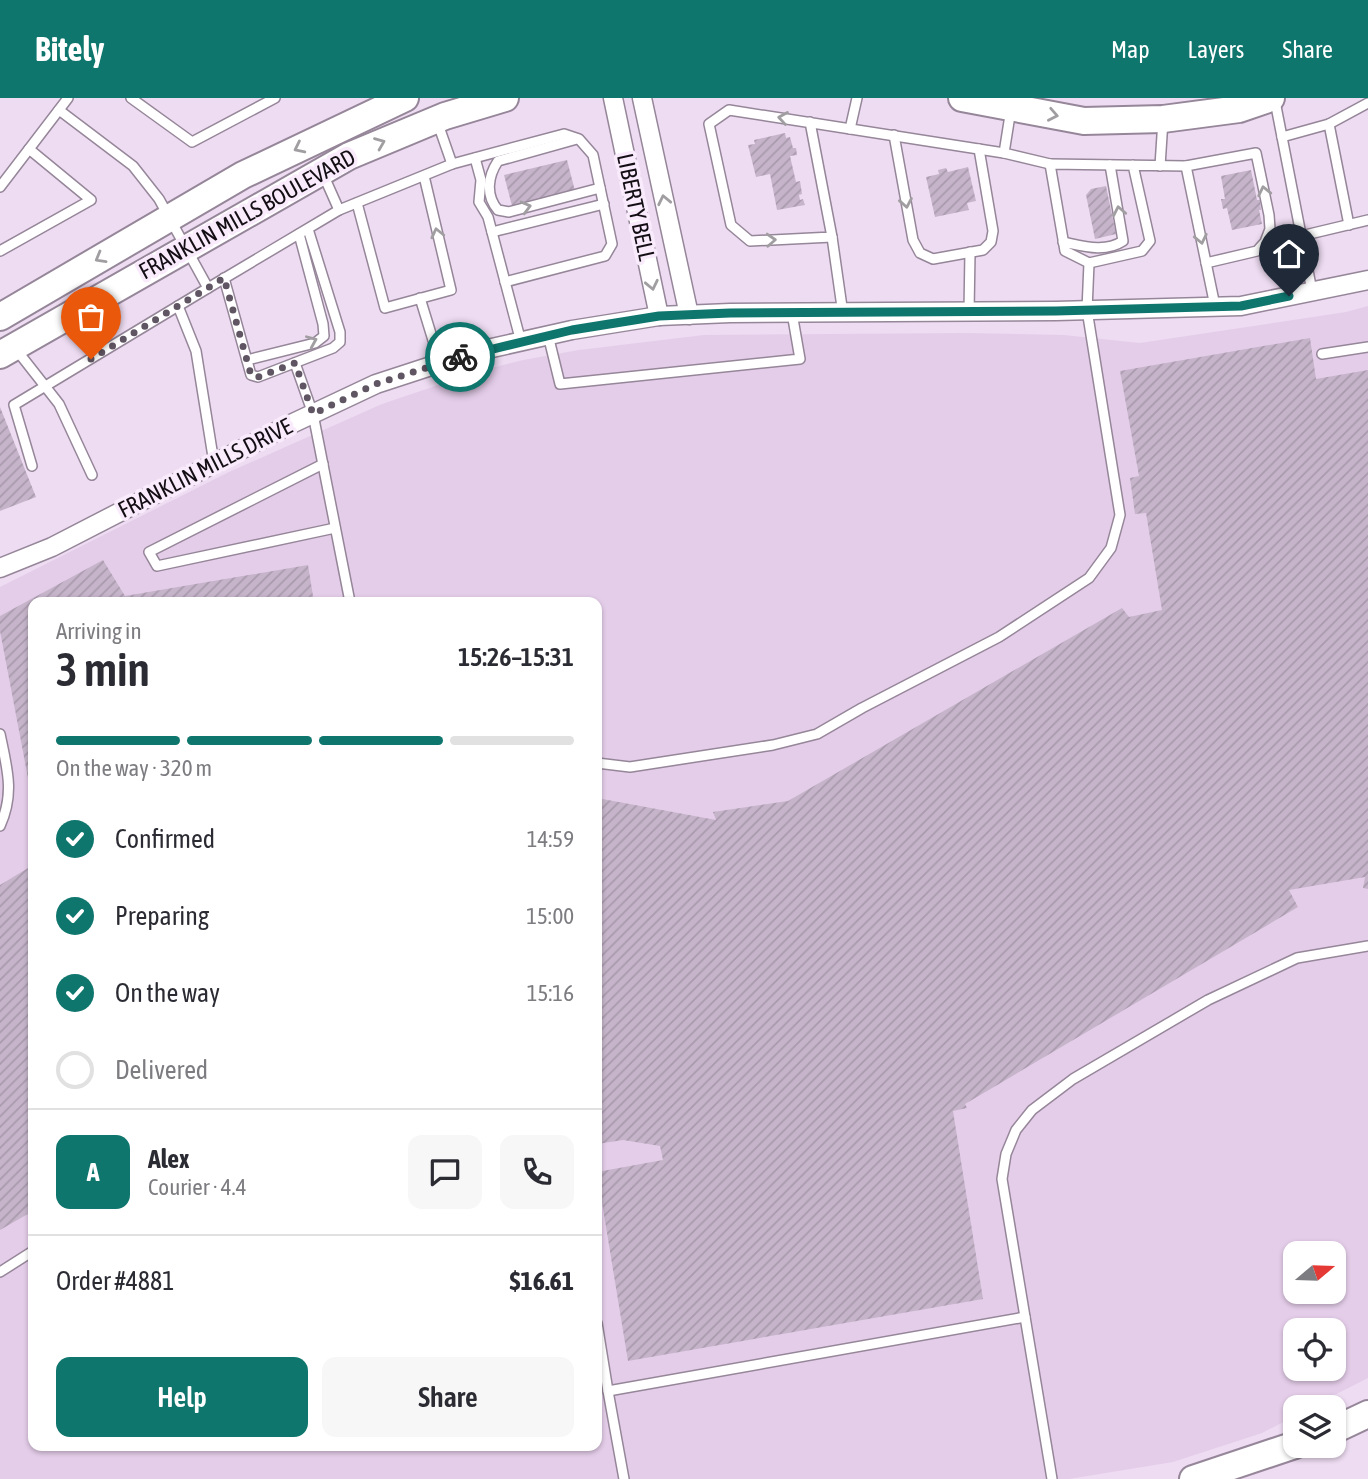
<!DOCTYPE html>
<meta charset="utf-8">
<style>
:root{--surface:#fff;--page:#f7f7f7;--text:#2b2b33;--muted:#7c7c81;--line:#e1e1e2;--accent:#0f766e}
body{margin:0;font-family:"Asap Condensed",sans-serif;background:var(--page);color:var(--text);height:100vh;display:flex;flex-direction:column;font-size:26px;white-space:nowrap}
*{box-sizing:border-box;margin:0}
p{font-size:23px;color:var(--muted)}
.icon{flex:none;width:38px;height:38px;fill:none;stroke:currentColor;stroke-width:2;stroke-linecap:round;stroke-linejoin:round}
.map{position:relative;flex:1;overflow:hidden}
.drawer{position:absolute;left:28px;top:499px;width:574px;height:854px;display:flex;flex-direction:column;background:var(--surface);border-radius:14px;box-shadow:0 2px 5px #0004}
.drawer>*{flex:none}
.needle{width:46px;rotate:71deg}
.buttons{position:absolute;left:1283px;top:1143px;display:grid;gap:14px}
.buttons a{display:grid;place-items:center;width:63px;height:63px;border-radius:14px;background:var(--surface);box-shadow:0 2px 5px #0004;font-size:35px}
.pin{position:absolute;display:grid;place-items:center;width:60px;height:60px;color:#fff;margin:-72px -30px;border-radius:50% 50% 50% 0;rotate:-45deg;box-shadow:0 0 7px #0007}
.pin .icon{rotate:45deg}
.courier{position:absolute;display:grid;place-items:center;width:70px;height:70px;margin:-35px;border:5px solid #0f766e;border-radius:50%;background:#fff;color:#222;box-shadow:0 2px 9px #0007}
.overview em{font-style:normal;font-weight:600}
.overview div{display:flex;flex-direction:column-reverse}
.overview{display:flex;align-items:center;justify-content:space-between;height:119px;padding:0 28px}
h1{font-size:46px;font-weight:600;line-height:52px}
.bar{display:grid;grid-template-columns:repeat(4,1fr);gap:10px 7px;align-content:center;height:84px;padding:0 28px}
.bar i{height:9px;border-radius:5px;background:var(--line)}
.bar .on{background:var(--accent)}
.bar p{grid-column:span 4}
.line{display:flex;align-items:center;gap:18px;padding:0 28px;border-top:2px solid var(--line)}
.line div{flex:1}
.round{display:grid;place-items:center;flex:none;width:74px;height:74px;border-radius:14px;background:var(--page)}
ol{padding:0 28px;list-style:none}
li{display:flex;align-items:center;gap:21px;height:77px}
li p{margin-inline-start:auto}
li .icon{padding:7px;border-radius:50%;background:var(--accent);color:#fff;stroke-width:4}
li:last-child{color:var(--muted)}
li i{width:38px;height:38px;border:4px solid var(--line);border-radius:50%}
.primary-button{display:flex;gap:14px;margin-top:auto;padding:14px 28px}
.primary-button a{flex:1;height:80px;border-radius:14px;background:var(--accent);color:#fff;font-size:28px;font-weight:600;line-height:80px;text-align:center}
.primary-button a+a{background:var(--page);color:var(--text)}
header{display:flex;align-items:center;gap:42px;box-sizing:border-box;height:98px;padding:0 35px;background:var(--accent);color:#fff}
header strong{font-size:33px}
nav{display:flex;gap:38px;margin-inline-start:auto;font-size:24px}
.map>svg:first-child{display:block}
</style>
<header>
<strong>Bitely</strong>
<nav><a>Map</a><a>Layers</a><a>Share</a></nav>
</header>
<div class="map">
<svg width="1368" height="1381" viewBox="0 0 1368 1381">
<defs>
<pattern id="building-hatch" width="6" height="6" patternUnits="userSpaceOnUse" patternTransform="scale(1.75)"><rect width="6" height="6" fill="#c6b5ca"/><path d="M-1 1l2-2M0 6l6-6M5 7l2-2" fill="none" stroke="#a99aad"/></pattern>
</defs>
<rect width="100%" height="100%" fill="#eedcf2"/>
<path fill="#e4cde9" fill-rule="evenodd" d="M1368,208V1280L1311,1309H1295V1318L1262,1335L1173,1364L1069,1381H0V489L229,374L382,306L480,273L523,262L579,252L704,237L967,235L1064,237L1140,245L1346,214ZM33,504H597V1348H33ZM1295,1155H1334V1194H1295ZM1295,1232H1334V1270H1295Z"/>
<g fill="url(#building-hatch)">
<path d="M785,35L786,40L790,39L793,50H796L797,57L790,58L796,84L800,83L802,96L799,97L800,102L803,101L805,107L777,112L770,76L756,79L748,47L755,46L754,42Z"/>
<path d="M567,62L575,93L512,108L504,77Z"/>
<path d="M968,69L976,103L967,105L969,112L935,119L926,79L939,76L938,72L946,70L948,74Z"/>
<path d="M1251,72L1257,102H1260L1261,112H1259L1262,126L1232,132L1227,110L1223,111L1221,101H1225L1221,78Z"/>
<path d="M1106,88L1116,136L1095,141L1086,97L1091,91Z"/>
<path d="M1310,240L1316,281L1368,272V791L1363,790L1365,779L1289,792L1298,809L965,1006L967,1010L953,1013L983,1201L628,1263L597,1074L663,1062L660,1048L623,1042L597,1046V700L716,722L713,714L788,703L1122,510L1129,519L1162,512L1146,415L1135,416L1130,380L1139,378L1120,273Z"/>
<path d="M0,309L36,399L0,413Z"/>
<path d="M103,462L125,498L308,467L314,504H33L32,701L0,533V518Z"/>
<path d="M33,767V1113L0,1132V787Z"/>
</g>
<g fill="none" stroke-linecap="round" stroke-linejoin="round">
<defs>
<g id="lane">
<path d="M131,0L192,44L275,0"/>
<path d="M1275,3L1312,193"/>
<path d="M1011,11L1004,55L1050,66"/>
<path d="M59,12L133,68L159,101L208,190L339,112L452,66"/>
<path d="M437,23L452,66L564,36L579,41L593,57L612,146L605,158L505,184"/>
<path d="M810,24L832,139L750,143L731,127L709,26L729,12C821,26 913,40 1004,55"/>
<path d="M1329,26L1349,127"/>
<path d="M850,31L857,0"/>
<path d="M894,37L913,142L920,155L933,161L983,152L991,144L993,133L979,51"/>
<path d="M1282,39L1329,26L1368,5"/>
<path d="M577,41L498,63C488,78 485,97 498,112L509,114L600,90"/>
<path d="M475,60L481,82L479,104L488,119L521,244"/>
<path d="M1133,67L1150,143L1142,153L1089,165L1065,153L1050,66L1186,68L1256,55L1269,117L1270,131L1265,144L1257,153L1206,165"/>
<path d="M1160,68L1163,22"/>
<path d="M1186,68L1215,208"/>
<path d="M323,76L339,112"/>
<path d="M0,89L68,0"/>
<path d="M357,105L385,210L451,192L424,78"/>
<path d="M492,134L604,106"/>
<path d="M1301,138L1368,122"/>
<path d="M832,139L843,216"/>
<path d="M1063,144C1083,148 1105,155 1123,143L1110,67"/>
<path d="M0,153L91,102L29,51"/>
<path d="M224,180L251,277L258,279L333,250L340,244V234L308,131"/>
<path d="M420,200L440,265"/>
<path d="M178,208L196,253L214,365"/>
<path d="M969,214L970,154"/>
<path d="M548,237L560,286L800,261L792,215"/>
<path d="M15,250L59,306L92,377"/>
<path d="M1322,256L1368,249"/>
<path d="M247,262L315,245L324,238L323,226L299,136"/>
<path d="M295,265L313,316L350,504"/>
<path d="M323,366L149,454L157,468L335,430"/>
<path d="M32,368L14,307L208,190"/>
<path d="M0,636C7,670 15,695 0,728"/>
<path d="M597,665L630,669L773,647L817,636L862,610L999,539L1089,480L1111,450L1120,417L1087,212L1089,165"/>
<path d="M0,1174L33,1153"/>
<path d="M597,1225L608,1293"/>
<path d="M624,1381L608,1293L1025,1219"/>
<path d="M1052,1381L1002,1081L1006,1056L1016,1032L1032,1012L1073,981L1208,902L1297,860L1368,848"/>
</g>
<g id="street">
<path d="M613,0L659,218"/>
<path d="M642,0L689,217"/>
<path d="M0,470L52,449L289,327L376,286L474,254L572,232L659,218L730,215L1056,213L1241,208L1368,182"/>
</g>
<g id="secondary">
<path d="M962,0L1084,23L1163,21L1239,11L1271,0"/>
<path d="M0,219L243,77L405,0"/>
<path d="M0,257L349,58L445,18L505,0"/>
<path d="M1334,1332L1368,1316"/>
<path d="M1193,1381L1295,1347"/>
</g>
</defs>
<use href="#lane" stroke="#968699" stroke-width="12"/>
<use href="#street" stroke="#968699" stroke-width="21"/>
<use href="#secondary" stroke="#968699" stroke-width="30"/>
<use href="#lane" stroke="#fff" stroke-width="9"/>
<use href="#street" stroke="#fff" stroke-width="18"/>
<use href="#secondary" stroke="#fff" stroke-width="26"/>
</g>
<defs><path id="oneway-chevron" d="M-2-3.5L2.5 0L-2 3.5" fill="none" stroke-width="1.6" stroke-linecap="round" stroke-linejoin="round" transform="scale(1.75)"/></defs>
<g stroke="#a19ea1">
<use href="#oneway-chevron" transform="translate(1053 17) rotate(11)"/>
<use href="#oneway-chevron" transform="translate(783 20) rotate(-171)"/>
<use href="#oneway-chevron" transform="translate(380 45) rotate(-22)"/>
<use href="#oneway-chevron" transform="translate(299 50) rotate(154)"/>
<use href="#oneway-chevron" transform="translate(1264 93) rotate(-102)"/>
<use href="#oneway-chevron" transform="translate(664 102) rotate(-102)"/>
<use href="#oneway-chevron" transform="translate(906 105) rotate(80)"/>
<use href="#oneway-chevron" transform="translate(526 109) rotate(-15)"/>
<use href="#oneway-chevron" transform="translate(1119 113) rotate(-101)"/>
<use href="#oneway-chevron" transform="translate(437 135) rotate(-103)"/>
<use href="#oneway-chevron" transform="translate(1201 141) rotate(78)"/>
<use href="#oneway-chevron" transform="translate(771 142) rotate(-3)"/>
<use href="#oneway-chevron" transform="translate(100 160) rotate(150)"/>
<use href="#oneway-chevron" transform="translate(652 187) rotate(78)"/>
<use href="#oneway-chevron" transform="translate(312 243) rotate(-23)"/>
</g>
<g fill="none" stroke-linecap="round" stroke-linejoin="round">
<path stroke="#605562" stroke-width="7" stroke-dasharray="0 12.6" d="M91,261L224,180L251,277L258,279L295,265L313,316L376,286L460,259"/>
<path stroke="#0f766e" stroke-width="9" d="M460,259L572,232L659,218L730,215L1056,213L1241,208L1289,198"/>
</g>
<g text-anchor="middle" stroke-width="7" stroke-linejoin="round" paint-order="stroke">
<g font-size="23" fill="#130d14" stroke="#f9ebfc">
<text transform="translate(636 109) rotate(78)" y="8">LIBERTY BELL</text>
<text transform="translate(247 116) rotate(-29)" y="8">FRANKLIN MILLS BOULEVARD</text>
<text transform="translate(205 370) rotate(-27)" y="8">FRANKLIN MILLS DRIVE</text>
</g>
</g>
</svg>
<div class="buttons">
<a><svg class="needle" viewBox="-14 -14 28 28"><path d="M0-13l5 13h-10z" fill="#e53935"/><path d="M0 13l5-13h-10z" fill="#7c7c81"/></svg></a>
<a><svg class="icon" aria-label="locate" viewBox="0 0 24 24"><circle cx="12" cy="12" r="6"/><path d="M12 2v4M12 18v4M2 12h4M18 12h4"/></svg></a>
<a><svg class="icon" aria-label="layers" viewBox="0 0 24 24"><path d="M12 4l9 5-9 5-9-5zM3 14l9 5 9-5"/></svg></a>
</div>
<div class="pin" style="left:91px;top:261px;background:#ea580c"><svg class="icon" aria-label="bag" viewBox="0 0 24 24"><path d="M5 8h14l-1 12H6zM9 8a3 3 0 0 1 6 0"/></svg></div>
<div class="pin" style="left:1289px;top:198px;background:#1f2937"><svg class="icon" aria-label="home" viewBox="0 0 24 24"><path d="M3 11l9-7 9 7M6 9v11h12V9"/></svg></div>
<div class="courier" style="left:460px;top:259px"><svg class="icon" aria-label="bike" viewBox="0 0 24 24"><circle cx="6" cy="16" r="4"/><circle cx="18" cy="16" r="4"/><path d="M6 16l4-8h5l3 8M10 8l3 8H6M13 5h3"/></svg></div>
<section class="drawer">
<div class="overview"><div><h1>3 min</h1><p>Arriving in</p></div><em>15:26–15:31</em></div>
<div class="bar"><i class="on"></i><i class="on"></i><i class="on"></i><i></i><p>On the way · 320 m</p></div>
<ol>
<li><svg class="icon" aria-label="check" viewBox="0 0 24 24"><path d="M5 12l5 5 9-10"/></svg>Confirmed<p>14:59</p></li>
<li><svg class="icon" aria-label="check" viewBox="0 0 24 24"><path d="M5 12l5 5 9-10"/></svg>Preparing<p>15:00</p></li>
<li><svg class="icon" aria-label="check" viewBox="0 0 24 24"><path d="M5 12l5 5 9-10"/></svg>On the way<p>15:16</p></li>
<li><i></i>Delivered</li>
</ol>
<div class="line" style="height:126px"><b class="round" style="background:var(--accent);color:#fff">A</b><div><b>Alex</b><p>Courier · 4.4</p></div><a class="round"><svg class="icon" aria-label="chat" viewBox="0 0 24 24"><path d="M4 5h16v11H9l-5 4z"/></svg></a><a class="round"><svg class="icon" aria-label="phone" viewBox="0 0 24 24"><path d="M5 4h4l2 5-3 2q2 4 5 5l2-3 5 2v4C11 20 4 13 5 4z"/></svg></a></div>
<div class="line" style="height:91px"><div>Order #4881</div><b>$16.61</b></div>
<div class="primary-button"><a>Help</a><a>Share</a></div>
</section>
</div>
